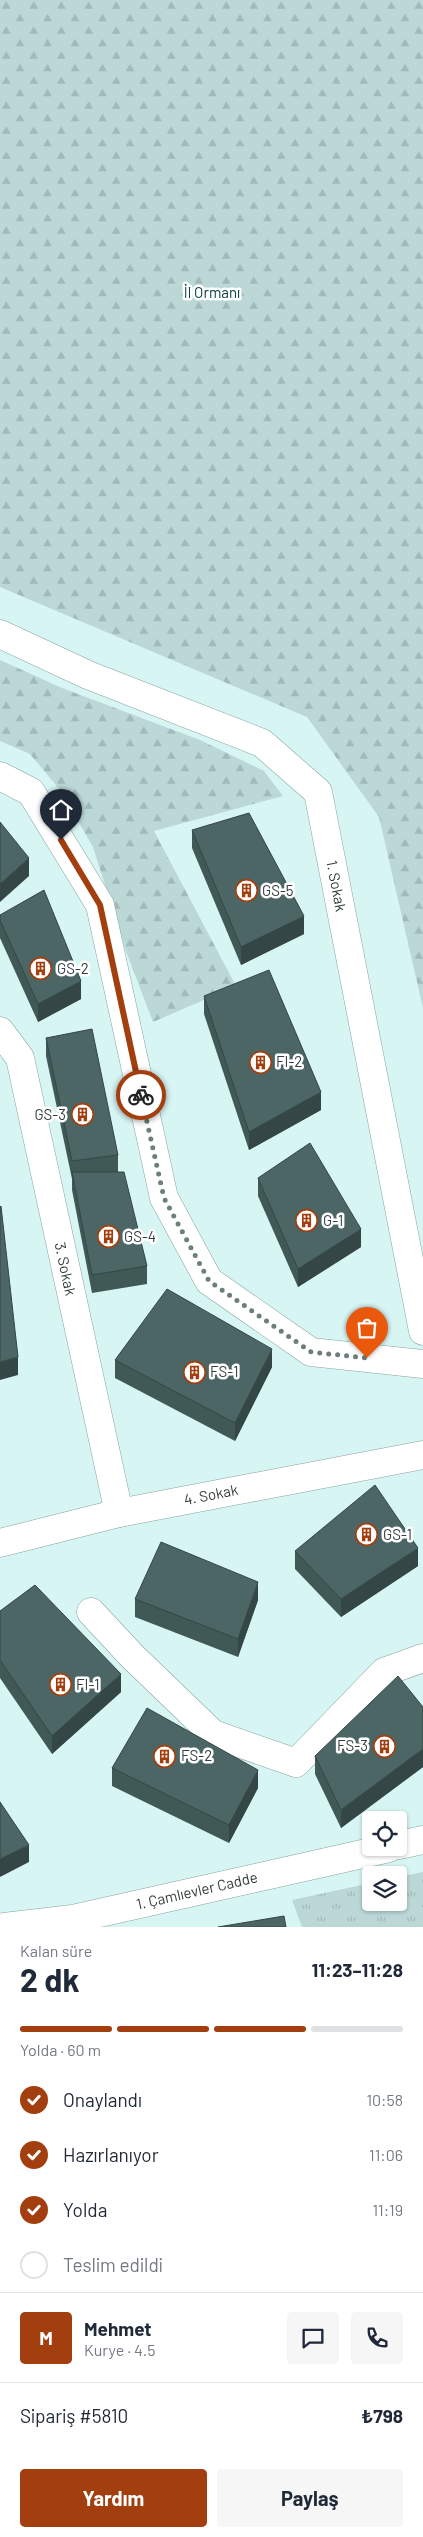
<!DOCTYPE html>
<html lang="tr">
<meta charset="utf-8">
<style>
:root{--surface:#fff;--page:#f6f6f7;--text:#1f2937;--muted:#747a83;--line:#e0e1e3;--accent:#a33e0e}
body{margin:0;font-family:Barlow,sans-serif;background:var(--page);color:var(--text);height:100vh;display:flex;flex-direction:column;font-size:19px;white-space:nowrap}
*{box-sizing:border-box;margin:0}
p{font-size:16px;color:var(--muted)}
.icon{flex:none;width:28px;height:28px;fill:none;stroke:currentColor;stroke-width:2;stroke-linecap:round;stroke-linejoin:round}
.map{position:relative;height:1927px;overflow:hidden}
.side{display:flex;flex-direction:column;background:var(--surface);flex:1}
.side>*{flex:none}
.controls{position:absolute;left:362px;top:1811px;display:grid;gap:10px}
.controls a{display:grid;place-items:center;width:45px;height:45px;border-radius:5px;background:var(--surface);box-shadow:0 1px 4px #0004;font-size:25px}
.pin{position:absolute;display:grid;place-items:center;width:42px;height:42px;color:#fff;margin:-51px -21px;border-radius:50% 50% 50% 0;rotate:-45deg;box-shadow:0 0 5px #0007}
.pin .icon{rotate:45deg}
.courier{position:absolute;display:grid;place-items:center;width:50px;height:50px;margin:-25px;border:4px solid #a33e0e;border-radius:50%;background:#fff;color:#222;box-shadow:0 1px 6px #0007}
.headline em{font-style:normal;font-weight:700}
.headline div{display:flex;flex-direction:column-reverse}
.headline{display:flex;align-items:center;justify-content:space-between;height:85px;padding:0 20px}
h1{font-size:32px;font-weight:700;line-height:38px}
.bar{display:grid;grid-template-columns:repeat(4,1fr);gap:8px 5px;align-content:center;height:60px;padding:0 20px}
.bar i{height:6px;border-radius:4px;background:var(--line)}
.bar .on{background:var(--accent)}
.bar p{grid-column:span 4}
.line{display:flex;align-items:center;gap:12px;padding:0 20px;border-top:1px solid var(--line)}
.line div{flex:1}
.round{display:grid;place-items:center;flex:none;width:52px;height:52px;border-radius:5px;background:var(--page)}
ol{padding:0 20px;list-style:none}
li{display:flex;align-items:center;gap:15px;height:55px}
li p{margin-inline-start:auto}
li .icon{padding:5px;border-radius:50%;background:var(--accent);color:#fff;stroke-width:4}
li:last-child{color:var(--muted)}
li i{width:28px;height:28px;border:2px solid var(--line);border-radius:50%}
.primary-button{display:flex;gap:10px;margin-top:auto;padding:10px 20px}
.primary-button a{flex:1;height:58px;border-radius:5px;background:var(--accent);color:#fff;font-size:20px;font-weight:700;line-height:58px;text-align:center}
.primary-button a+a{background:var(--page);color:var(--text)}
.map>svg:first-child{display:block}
</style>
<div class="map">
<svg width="423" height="1927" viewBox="0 0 423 1927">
<defs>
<pattern id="grass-tufts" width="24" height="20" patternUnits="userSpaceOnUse" patternTransform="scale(1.25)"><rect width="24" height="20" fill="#bbd8d6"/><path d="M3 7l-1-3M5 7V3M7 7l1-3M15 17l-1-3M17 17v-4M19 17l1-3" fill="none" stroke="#a1bab9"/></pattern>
<pattern id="forest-firs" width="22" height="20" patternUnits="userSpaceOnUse" patternTransform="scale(1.25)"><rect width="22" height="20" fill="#bbd8d6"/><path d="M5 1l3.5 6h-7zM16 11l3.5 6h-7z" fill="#a1bab9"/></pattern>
</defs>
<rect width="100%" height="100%" fill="#d7f5f3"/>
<path fill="url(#grass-tufts)" d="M423,1872V1927H302L292,1900L371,1883V1902H399V1877Z"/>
<g fill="url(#forest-firs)">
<path d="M0,0H423V1008L379,817L307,717L0,587Z"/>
<path d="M0,660L62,688L200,740L264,771L283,796L154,831L236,986L153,1022L126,951L93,847L60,790L30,754L0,741Z"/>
</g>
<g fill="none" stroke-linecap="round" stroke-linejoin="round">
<defs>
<g id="minor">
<path d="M0,634L88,675L262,743L318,792L423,1331"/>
<path d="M0,776L31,792L100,905L164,1198L209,1281L311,1352L423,1364"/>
<path d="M0,1031L20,1058L119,1513"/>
<path d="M0,1543L119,1513L423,1455"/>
<path d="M91,1612L132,1656L213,1734L296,1763L384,1672L423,1658"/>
<path d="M399,1845L423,1840"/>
<path d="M4,1927L73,1919L389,1848"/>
</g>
</defs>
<use href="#minor" stroke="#87a3a1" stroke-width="29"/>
<use href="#minor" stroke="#fff" stroke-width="28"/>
</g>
<g fill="#405856">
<path d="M192,830L304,934L241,965L192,848Z"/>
<path d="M0,915L81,999L38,1022L0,938Z"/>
<path d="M204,996L321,1110L249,1150L204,1014Z"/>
<path d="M46,1038L118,1155V1172L147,1266V1284L92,1293L72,1190V1179L46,1056Z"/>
<path d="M258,1178L361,1247L298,1287L258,1196Z"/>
<path d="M115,1360L272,1367L235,1441L115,1378Z"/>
<path d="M295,1551L418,1566L341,1617L295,1569Z"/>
<path d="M135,1599L258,1600L238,1657L135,1617Z"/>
<path d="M0,1611L121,1692L52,1754L0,1678Z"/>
<path d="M423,1707V1767L341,1828L315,1774V1756Z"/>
<path d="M112,1768L258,1788L229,1843L112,1786Z"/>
</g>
<g fill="#344746">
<path d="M29,858V876L0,902V884Z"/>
<path d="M304,916V934L241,965V947Z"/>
<path d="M81,981V999L38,1022V1004Z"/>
<path d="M321,1092V1110L249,1150V1132Z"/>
<path d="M361,1229V1247L298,1287V1269Z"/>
<path d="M272,1349V1367L235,1441V1423Z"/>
<path d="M18,1357V1375L0,1380V1362Z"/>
<path d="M418,1548V1566L341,1617V1599Z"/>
<path d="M258,1582V1600L238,1657V1639Z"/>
<path d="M121,1674V1692L52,1754V1736Z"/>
<path d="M423,1749V1767L341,1828V1810Z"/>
<path d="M258,1770V1788L229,1843V1825Z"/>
<path d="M29,1845V1862L0,1877V1859Z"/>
</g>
<g fill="#4b6664" stroke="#344746">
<path d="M249,813L304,916L241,947L192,830Z"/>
<path d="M0,822L29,858L0,884Z"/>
<path d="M44,890L81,981L38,1004L0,920V915Z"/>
<path d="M269,970L321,1092L249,1132L204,996Z"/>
<path d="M92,1029L118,1155L72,1161L46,1038Z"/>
<path d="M310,1143L361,1229L298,1269L258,1178Z"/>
<path d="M72,1172H124L147,1266L92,1275Z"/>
<path d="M1,1206L18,1357L0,1362V1207Z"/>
<path d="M167,1289L272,1349L235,1423L115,1360Z"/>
<path d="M375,1485L418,1548L341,1599L295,1551Z"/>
<path d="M161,1542L258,1582L238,1639L135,1599Z"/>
<path d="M35,1585L121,1674L52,1736L0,1660V1611Z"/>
<path d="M398,1676L423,1707V1749L341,1810L315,1756Z"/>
<path d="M147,1708L258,1770L229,1825L112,1768Z"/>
<path d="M0,1802L29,1845L0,1859Z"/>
<path d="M284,1916L286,1927H218Z"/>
</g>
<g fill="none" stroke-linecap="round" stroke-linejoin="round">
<path stroke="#6c7e7d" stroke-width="5" stroke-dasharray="0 9" d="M141,1095L164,1198L209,1281L311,1352L367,1358"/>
<path stroke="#a33e0e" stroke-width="6" d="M61,840L100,905L141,1095"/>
</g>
<defs>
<symbol id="building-ring" viewBox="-11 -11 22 22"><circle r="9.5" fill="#fff" stroke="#a33e0e" stroke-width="1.5"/><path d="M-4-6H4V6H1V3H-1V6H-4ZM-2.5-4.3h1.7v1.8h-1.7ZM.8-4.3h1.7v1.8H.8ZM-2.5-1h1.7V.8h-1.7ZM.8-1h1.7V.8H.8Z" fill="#a33e0e"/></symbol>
</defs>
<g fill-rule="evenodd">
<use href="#building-ring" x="234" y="878" width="25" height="25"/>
<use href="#building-ring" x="28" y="956" width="25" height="25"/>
<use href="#building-ring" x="248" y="1050" width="25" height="25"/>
<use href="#building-ring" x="70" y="1102" width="25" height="25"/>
<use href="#building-ring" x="294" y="1208" width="25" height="25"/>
<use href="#building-ring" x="96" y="1224" width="25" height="25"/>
<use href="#building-ring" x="182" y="1360" width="25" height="25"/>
<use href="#building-ring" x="354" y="1522" width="25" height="25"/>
<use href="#building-ring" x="48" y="1672" width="25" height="25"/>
<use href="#building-ring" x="372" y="1734" width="25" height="25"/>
<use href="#building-ring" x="152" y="1744" width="25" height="25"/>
</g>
<g text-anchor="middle" stroke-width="5" stroke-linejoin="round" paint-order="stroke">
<g font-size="15" fill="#084442" stroke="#fff">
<text x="212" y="298">İl Ormanı</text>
</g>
<g font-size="15" fill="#323e3d" stroke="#fff">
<text transform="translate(336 886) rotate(79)" y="5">1. Sokak</text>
<text transform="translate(65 1269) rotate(78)" y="5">3. Sokak</text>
<text transform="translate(211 1495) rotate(-11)" y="5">4. Sokak</text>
<text transform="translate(197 1891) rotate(-13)" y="5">1. Çamlıevler Cadde</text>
</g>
<g font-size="15" fill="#323e3d" stroke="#fff" text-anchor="start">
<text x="262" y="896">GS-5</text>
<text x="57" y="974">GS-2</text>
<text x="276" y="1067">FI-2</text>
<text x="66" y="1120" text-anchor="end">GS-3</text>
<text x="323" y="1226">G-1</text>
<text x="124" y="1242">GS-4</text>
<text x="210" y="1377">FS-1</text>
<text x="383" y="1540">GS-1</text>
<text x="76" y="1690">FI-1</text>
<text x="368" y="1751" text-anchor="end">FS-3</text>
<text x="181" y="1761">FS-2</text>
</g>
</g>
</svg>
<div class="controls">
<a><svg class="icon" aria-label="locate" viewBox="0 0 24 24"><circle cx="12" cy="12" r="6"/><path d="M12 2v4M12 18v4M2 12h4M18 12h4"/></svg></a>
<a><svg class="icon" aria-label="layers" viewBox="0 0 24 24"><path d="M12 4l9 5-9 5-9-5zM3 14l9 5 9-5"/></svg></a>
</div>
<div class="pin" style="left:367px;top:1358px;background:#ea580c"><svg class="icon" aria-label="bag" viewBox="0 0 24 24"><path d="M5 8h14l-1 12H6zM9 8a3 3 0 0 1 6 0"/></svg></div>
<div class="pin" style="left:61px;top:840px;background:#1f2937"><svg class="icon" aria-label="home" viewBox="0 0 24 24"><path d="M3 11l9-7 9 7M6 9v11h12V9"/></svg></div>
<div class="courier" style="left:141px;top:1095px"><svg class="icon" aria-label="bike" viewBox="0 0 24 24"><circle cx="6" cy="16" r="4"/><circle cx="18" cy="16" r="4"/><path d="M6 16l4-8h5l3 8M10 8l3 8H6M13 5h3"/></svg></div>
</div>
<section class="side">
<div class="headline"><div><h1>2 dk</h1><p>Kalan süre</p></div><em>11:23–11:28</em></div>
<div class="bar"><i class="on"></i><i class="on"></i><i class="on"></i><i></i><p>Yolda · 60 m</p></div>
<ol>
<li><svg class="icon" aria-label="check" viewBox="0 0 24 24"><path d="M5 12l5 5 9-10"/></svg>Onaylandı<p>10:58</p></li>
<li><svg class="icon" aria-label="check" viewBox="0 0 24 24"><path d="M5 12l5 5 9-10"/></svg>Hazırlanıyor<p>11:06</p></li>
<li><svg class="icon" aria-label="check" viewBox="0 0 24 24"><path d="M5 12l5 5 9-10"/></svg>Yolda<p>11:19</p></li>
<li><i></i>Teslim edildi</li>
</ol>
<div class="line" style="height:90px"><b class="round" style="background:var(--accent);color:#fff">M</b><div><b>Mehmet</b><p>Kurye · 4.5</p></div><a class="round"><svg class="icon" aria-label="chat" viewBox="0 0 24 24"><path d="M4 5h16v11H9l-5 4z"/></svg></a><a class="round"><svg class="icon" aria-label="phone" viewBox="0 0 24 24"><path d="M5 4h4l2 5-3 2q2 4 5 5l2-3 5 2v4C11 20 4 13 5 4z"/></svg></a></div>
<div class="line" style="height:65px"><div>Sipariş #5810</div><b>₺798</b></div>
<div class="primary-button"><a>Yardım</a><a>Paylaş</a></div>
</section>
